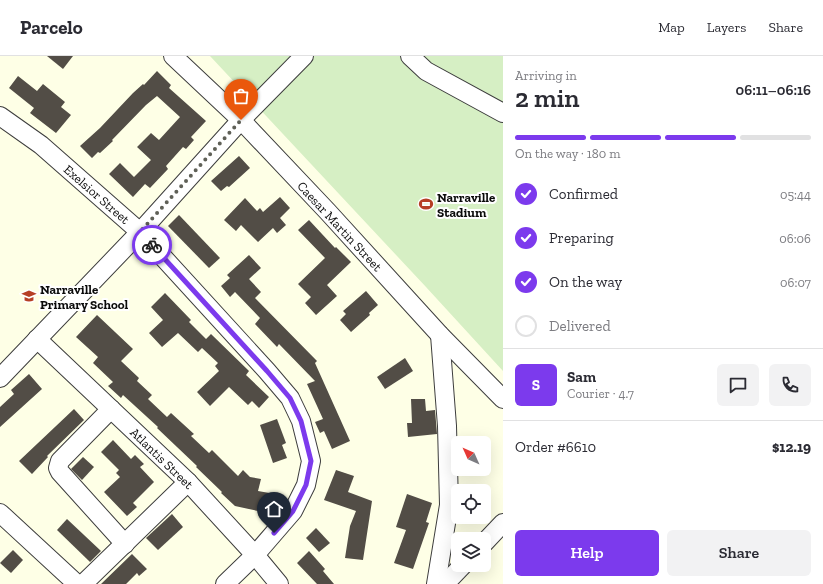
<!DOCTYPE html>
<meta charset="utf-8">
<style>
:root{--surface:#fff;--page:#f2f2f3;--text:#2b2b33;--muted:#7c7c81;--line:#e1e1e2;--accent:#7c3aed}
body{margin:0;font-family:"Zilla Slab",serif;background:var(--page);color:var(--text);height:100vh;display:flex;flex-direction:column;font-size:15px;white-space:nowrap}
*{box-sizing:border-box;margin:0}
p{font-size:13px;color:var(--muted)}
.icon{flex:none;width:22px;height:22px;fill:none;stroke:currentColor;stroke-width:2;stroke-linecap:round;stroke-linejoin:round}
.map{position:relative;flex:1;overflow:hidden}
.sheet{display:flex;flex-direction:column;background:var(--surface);width:320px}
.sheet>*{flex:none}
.needle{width:26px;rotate:315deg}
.controls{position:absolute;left:451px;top:380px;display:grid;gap:8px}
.controls a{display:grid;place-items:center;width:40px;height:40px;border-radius:6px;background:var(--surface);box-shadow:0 4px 16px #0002;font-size:20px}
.pin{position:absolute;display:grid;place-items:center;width:34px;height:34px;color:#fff;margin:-41px -17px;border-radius:50% 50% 50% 0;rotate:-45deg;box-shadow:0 0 4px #0007}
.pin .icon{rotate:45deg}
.courier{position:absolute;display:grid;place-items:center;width:40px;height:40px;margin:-20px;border:3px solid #7c3aed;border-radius:50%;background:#fff;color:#222;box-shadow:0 1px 5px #0007}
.summary em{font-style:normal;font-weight:600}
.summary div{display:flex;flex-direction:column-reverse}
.summary{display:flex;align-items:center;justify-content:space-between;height:68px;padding:0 12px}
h1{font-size:26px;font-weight:600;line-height:30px}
.bar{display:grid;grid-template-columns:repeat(4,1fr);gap:6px 4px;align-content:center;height:48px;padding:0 12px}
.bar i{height:5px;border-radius:3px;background:var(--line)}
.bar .active{background:var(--accent)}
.bar p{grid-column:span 4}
.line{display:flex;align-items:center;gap:10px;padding:0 12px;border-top:1px solid var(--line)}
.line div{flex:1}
.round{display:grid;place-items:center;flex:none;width:42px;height:42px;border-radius:6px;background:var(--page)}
ol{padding:0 12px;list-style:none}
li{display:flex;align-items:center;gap:12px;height:44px}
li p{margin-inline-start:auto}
li .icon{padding:4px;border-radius:50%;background:var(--accent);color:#fff;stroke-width:4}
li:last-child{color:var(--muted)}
li i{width:22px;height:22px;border:2px solid var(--line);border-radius:50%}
.action{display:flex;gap:8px;margin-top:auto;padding:8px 12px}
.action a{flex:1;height:46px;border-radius:6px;background:var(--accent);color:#fff;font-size:16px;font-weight:600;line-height:46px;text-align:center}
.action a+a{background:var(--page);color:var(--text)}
header{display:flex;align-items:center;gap:24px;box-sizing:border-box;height:56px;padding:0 20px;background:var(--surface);border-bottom:1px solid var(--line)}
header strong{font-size:19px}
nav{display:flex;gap:22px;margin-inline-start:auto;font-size:14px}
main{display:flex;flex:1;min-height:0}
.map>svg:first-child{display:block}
</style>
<header>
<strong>Parcelo</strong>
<nav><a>Map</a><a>Layers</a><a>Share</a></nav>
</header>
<main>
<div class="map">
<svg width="503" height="528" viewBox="0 0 503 528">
<rect width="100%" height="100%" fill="#feffe6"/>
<path fill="#d6efc4" d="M210,0H503V315L426,231Z"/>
<g fill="#524d46">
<path d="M47,0H73L63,13Z"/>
<path d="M157,15L171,29L169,32L206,65L191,81L194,84L186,93L183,91L166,110L168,113L150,132L145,128L133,141L109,118L120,107L134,121L151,104L137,91L151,77L159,84L180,61L157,40L146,49L112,84L113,85L100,97L98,96L92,102L80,90L100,72L133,37L143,28L144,29Z"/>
<path d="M18,20L37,35L43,28L65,46L61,51L71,59L56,77L30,57L34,52L9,32Z"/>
<path d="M239,100L250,112L229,131L227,130L221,135L211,125Z"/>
<path d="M280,141L290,152L280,162L286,169L277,177L273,172L258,186L241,169L236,175L224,164L245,142L257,155L260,152L263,156Z"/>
<path d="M179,159L220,202L209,212L168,170Z"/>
<path d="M309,164L335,192L336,191L351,206L327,229L337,240L316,259L305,247L311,241L298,228L325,202L298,174Z"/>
<path d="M249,199L261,212L249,223L261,236L255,242L317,305L315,307L350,385L332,393L324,375L320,377L315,366L323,363L307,328L315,325L279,288L277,291L255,268L260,262L235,236L230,241L221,230L230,222L227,219Z"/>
<path d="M366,235L378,249L369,257L370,259L351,276L340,264L346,258L343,255Z"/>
<path d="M165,237L191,264L189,266L206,283L211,278L249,315L246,319L269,341L259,352L252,345L248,349L229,331L210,350L197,336L219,315L215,310L218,307L202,292L198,296L178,277L162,291L149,277L163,264L151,251Z"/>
<path d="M97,259L133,293L121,305L139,322L137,325L152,339L148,343L167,361L171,357L194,378L191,380L209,397L212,394L238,420L243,414L250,421L261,423L258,435L275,438L272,453L259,450L258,455L235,450L221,437L222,436L196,411L197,410L157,372L158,371L123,339L121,342L108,330L113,326L93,307L98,301L76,281Z"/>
<path d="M405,302L413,315L385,333L377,321Z"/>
<path d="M29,318L42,333L0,371V351L14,338L11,334Z"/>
<path d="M411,343H425L426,355L435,354L437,378L408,381L407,367H412Z"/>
<path d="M74,353L84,364L47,400L48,401L32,418L19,405Z"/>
<path d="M277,363L286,387L282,389L287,402L273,407L260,369Z"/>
<path d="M113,384L131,403L135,399L144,408L140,411L154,426L133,447L137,451L127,460L104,436L120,421L116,417L119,414L101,396Z"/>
<path d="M83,401L94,411L82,424L71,413Z"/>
<path d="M336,414L354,420L348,436L372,445L363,504L345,502L350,470L356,455L324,444Z"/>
<path d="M407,438L432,447L426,466L429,467L413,513L394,507L406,474L396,471Z"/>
<path d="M172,458L183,471L158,494L146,482Z"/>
<path d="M67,463L101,495L90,506L57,474Z"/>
<path d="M316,472L330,487L319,496L306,482Z"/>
<path d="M13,494L23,504L11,517L0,507Z"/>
<path d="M309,495L325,513L323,515L334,528H317L297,507Z"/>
<path d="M132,498L147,513L139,520L137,517L126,528H101Z"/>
</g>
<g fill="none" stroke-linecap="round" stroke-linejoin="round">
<defs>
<g id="minor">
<path d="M173,0L241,64L328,156L440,279L503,343"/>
<path d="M410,0L426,15L503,57"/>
<path d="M0,60L41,89L140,176L267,315L290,342L301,365L311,405L306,429L293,455L255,499L225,528"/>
<path d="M37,283L188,426L255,499L279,528"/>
<path d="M0,322L140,176L241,64L304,0"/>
<path d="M111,353L60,405L58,412L60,416L125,488"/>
<path d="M0,457L77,528"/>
<path d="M484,487L503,467"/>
<path d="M83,528L188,426"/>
<path d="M436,528L449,449L447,370L440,279"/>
<path d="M445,528L463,509"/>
</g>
</defs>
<use href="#minor" stroke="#3d3d3d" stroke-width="20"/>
<use href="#minor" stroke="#fff" stroke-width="18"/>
</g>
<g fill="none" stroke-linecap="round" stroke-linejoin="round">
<path stroke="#5f6057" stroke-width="4" stroke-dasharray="0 7.2" d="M152,189L140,176L241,64"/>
<path stroke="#7c3aed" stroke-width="5" d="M152,189L267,315L290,342L301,365L311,405L306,429L293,455L274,477"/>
</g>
<defs>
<symbol id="stadium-bare" viewBox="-9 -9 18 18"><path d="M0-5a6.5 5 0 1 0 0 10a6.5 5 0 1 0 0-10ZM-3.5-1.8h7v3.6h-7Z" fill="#b63f25" stroke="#fff" stroke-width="2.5" paint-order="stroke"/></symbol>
<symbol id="school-bare" viewBox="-9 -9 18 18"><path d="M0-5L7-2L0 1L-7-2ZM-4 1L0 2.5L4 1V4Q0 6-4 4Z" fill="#b63f25" stroke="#fff" stroke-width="2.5" paint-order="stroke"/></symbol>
</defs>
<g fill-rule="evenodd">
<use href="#stadium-bare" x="416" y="138" width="20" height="20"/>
<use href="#school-bare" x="19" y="230" width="20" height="20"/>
</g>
<g text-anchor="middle" stroke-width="4" stroke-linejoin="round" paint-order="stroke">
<g font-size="13" fill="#0a0a0a" stroke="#fff">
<text transform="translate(97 138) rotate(41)" y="5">Exelsior Street</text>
<text transform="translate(340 170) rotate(47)" y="5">Caesar Martin Street</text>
<text transform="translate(162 402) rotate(44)" y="5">Atlantis Street</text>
</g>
<g font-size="13" font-weight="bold" fill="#0a0a0a" stroke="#fff" text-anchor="start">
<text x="437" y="146">Narraville<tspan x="437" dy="15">Stadium</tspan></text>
<text x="40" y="238">Narraville<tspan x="40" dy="15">Primary School</tspan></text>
</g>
</g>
</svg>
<div class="controls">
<a><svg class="needle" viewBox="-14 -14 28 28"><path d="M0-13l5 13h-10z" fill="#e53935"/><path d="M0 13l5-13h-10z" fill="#7c7c81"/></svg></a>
<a><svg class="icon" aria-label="locate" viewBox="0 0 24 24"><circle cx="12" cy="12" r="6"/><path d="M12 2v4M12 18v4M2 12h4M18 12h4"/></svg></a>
<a><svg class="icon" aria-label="layers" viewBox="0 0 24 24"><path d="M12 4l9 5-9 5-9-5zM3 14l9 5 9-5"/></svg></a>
</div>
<div class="pin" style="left:241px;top:64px;background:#ea580c"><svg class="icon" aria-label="bag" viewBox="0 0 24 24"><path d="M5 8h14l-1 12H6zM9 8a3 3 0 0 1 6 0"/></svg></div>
<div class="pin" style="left:274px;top:477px;background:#1f2937"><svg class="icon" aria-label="home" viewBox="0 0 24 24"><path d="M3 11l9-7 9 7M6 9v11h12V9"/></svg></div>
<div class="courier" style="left:152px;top:189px"><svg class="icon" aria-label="bike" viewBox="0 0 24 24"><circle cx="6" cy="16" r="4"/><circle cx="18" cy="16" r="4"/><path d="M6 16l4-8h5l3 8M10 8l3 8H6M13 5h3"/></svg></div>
</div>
<section class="sheet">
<div class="summary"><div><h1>2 min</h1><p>Arriving in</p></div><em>06:11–06:16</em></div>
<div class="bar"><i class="active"></i><i class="active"></i><i class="active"></i><i></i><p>On the way · 180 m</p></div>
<ol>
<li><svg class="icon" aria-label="check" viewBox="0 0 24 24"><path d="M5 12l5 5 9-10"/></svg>Confirmed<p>05:44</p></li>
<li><svg class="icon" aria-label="check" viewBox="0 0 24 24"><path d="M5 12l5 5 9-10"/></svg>Preparing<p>06:06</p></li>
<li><svg class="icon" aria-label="check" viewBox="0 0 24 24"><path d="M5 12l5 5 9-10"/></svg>On the way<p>06:07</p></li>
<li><i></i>Delivered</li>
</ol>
<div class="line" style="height:72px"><b class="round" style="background:var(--accent);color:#fff">S</b><div><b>Sam</b><p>Courier · 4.7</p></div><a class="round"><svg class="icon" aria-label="chat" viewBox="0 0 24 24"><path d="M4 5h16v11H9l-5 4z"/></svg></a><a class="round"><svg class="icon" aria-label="phone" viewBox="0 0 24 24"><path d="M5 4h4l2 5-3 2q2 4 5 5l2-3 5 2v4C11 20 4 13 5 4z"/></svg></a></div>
<div class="line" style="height:52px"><div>Order #6610</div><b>$12.19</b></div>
<div class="action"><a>Help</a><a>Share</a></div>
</section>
</main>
